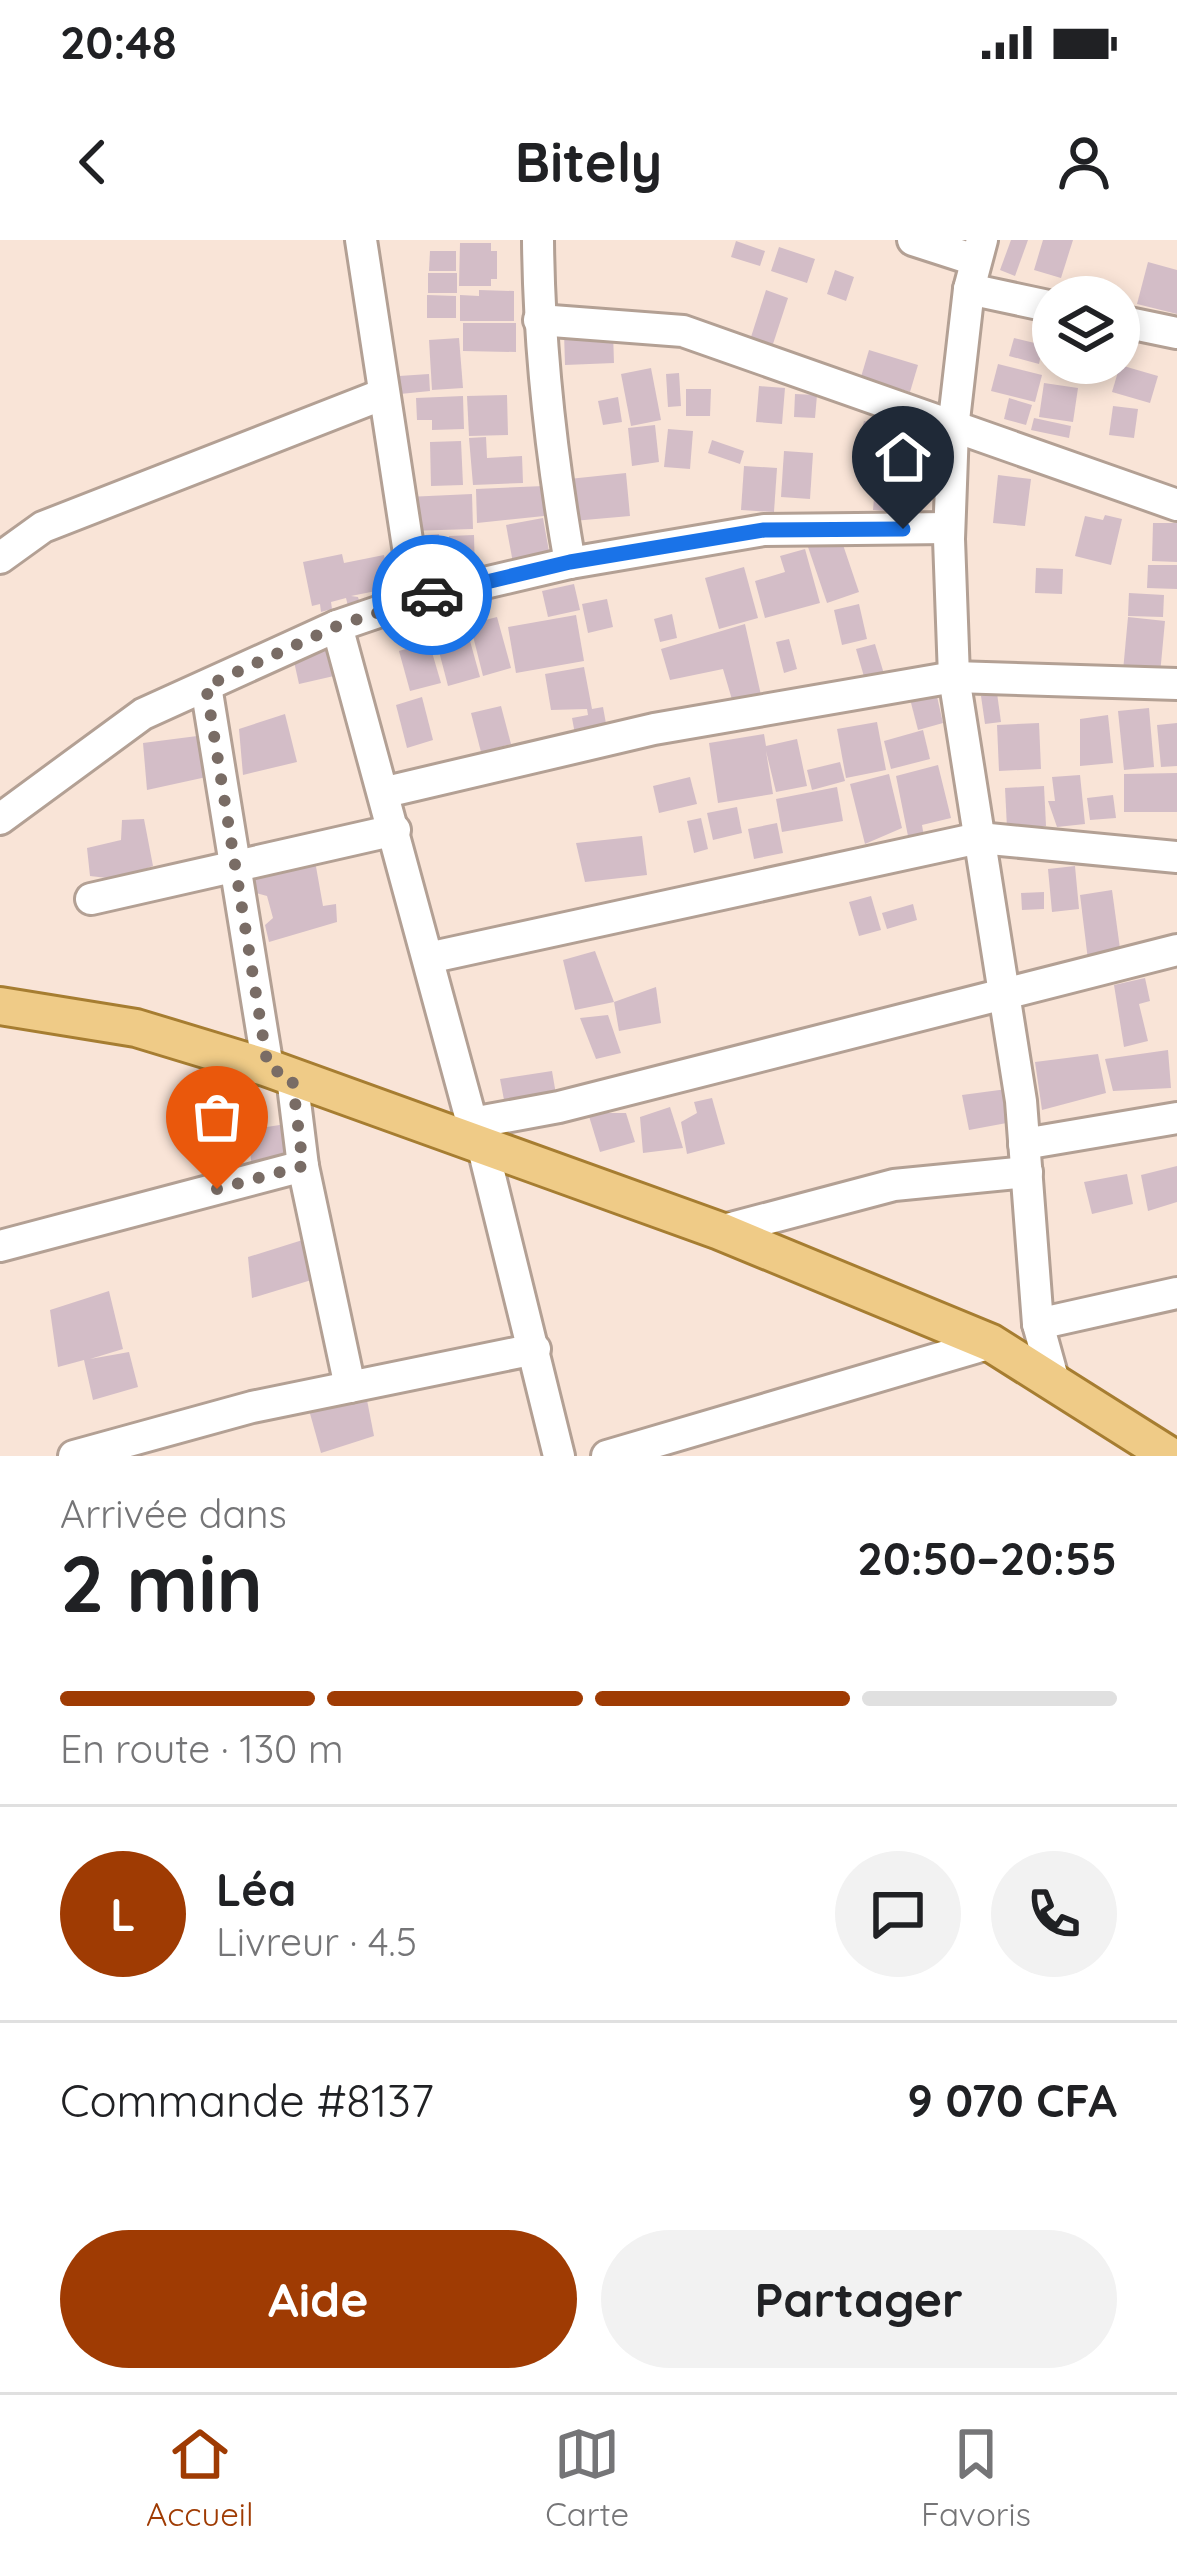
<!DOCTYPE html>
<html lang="fr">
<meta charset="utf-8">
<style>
:root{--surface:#fff;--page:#f2f2f2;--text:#202124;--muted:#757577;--line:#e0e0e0;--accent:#9f3b03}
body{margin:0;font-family:Quicksand,sans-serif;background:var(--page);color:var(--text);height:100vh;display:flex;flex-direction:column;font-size:45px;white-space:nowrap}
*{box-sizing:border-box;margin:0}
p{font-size:39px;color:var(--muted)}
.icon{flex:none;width:66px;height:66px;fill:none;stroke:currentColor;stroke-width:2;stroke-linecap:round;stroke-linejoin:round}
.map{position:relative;height:1216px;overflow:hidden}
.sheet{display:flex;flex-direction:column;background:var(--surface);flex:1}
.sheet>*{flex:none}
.buttons{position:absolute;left:1032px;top:36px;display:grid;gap:24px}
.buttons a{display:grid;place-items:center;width:108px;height:108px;border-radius:50%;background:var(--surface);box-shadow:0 6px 18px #0003;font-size:60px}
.pin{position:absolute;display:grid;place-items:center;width:102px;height:102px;color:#fff;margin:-123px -51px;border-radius:50% 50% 50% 0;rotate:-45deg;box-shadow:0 0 12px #0007}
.pin .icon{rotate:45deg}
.courier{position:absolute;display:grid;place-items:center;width:120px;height:120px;margin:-60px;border:9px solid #1a73e8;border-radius:50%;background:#fff;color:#222;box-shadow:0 3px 15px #0007}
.overview em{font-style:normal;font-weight:700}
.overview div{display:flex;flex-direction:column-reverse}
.overview{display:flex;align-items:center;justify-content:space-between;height:204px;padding:0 60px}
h1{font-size:78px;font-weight:700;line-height:90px}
.bar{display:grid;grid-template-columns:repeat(4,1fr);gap:18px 12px;align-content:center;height:144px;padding:0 60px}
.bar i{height:15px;border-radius:9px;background:var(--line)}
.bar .active{background:var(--accent)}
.bar p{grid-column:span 4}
.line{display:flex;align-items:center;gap:30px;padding:0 60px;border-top:3px solid var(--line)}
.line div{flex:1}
.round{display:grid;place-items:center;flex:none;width:126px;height:126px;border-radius:63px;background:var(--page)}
.cta{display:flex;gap:24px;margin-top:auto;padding:24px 60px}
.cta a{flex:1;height:138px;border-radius:72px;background:var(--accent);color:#fff;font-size:48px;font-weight:700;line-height:138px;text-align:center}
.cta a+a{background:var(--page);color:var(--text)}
.status{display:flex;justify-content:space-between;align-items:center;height:84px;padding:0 60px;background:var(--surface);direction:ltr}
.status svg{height:33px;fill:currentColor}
header{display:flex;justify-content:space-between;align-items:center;height:156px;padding:0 60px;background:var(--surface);font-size:54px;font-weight:700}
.menu{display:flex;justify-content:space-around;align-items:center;height:168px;border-top:3px solid var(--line);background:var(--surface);font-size:33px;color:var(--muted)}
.menu a{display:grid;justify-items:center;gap:6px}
.menu .active{color:var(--accent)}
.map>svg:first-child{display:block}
</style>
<div class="status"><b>20:48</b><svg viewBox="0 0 49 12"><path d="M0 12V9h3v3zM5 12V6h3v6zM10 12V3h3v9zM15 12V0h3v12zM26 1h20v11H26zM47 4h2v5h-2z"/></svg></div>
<header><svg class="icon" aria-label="back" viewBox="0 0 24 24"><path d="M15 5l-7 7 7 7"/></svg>Bitely<svg class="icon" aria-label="person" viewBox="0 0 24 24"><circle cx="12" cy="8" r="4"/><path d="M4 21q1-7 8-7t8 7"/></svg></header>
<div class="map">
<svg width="1177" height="1216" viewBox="0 0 1177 1216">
<rect width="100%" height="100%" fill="#f9e4d7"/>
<g fill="#d3bdc7">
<path d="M1011,0H1028L1015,36L1000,30Z"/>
<path d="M1043,0H1073L1061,38L1034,30Z"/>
<path d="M736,1L765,11L760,26L731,17Z"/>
<path d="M460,3H491V11H497V39H491V46H459Z"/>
<path d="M779,7L815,19L807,43L771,31Z"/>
<path d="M430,11H456V31H429Z"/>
<path d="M1148,22L1177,30V74L1137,64Z"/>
<path d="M835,30L854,37L846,61L827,54Z"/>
<rect x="428" y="33" width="29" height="20"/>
<path d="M479,50L514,51V81H460V55L479,56Z"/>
<path d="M766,50L788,58L773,104L751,97Z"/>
<path d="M427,55L456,56V78H427Z"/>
<path d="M463,83H516V112L463,111Z"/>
<path d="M613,92L614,123L565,125L564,93Z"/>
<path d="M459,98L463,148L432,150L429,100Z"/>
<path d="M1014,98L1043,105L1039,124L1009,116Z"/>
<path d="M869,110L918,125L910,152L861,137Z"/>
<path d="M998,124L1042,135L1035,162L991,151Z"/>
<path d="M1120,125L1158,136L1150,163L1112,152Z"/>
<path d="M651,128L661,180L631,186L621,134Z"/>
<path d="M679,133L681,166L668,167L666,134Z"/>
<path d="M429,134L430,151L400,154L399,136Z"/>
<path d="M1044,143L1078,148L1073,182L1039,177Z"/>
<path d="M759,146L785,148L782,184L756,182Z"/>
<path d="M686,149H711L710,176H686Z"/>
<path d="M795,154L817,155L815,178L794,177Z"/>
<path d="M507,155L508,195L469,196L467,156Z"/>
<path d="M463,156L464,189L432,190V180H417L416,158Z"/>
<path d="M618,157L622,182L603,185L598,161Z"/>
<path d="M1009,158L1032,165L1026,185L1004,179Z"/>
<path d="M1113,166L1138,169L1134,198L1109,195Z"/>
<path d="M1034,178L1071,186L1069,198L1031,190Z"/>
<path d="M864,181L893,187L887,216L857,210Z"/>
<path d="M655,185L659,222L632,226L628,188Z"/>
<path d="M668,189L693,191L690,229L664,227Z"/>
<path d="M486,197L487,218L522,216L523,243L473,245L469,198Z"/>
<path d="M712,200L744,211L740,224L708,213Z"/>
<path d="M461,201L463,245L431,246L430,202Z"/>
<path d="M784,211L813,213L810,259L781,257Z"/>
<path d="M877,222L911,225L910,238H917L914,273L873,270Z"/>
<path d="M744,226L777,228L774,272L741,270Z"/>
<path d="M626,233L630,276L573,281L569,239Z"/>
<path d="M998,235L1031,239L1025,286L993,283Z"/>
<path d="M544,246V276L477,283L476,249Z"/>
<path d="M472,254L473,289L408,291L407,257Z"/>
<path d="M1105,275L1122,279L1111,325L1075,316L1085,276L1103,280Z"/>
<path d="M543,278L550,317L513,323L506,285Z"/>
<path d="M1153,283H1177V322L1152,321Z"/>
<path d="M439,294L441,336L430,337V348L412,296Z"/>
<path d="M474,295L475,337L451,338L449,296Z"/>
<path d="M840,296L859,352L827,363L808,307Z"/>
<path d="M805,309L820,363L765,378L755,341L785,332L780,316Z"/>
<path d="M342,314L344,323L384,315L391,348L351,356L358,357L361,367L349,370L346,358L331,362L332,369L321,372L320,364L312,366L303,322Z"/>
<path d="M1148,325H1177V349L1147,348Z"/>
<path d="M744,327L758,378L719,389L705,338Z"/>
<path d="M1036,328L1063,329L1062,354L1035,353Z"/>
<path d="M574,344L580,370L548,377L542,351Z"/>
<path d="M1129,353L1164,355L1163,377L1128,376Z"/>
<path d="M607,359L613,387L588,393L582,364Z"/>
<path d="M859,364L867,399L842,405L834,370Z"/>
<path d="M672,374L677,398L660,402L654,379Z"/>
<path d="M576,375L584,421L516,433L508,387Z"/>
<path d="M497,377L511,428L483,436L470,384Z"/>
<path d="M1128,377L1165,381L1160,434L1123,431Z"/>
<path d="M745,384L761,455L733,463L723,429L670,440L661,409Z"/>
<path d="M467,390L480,437L448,446L436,400Z"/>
<path d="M789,399L797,429L784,433L776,402Z"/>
<path d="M429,402L441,443L410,451L399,411Z"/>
<path d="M875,404L884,434L865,440L856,409Z"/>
<path d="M328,410L334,436L299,444L293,417Z"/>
<path d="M584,427L592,469L603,467L607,489L575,494L572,478L588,475L587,469L551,470L545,434Z"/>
<path d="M936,452L943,483L918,490L910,459Z"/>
<path d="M997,453L1001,482L985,484L981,456Z"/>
<path d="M422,457L433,500L407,508L396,465Z"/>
<path d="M501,466L511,504L481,512L471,473Z"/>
<path d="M1149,468L1154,527L1124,530L1118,471Z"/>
<path d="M285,474L297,522L243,535L239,489Z"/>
<path d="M1108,475L1113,523L1080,526V479Z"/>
<path d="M877,482L886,530L846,538L837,489Z"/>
<path d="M1039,483L1041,529L999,531L997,485Z"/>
<path d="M1177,483V526L1161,527L1157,485Z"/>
<path d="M923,490L930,519L891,529L884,501Z"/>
<path d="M764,494L766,506L797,499L807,546L776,552L766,511L773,554L718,563L709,503Z"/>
<path d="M205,495L211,536L147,550L143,503Z"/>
<path d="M840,522L845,541L812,550L807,530Z"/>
<path d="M938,525L951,578L922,585L924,597L909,601L896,536Z"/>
<path d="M1177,533V572H1124V534Z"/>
<path d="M889,534L902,588L865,604L850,544Z"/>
<path d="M1080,535L1085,584L1057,587L1048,561H1055L1052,537Z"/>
<path d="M690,537L697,564L659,573L653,546Z"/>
<path d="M1044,546L1046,586L1007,588L1005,548Z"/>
<path d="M837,547L843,581L782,592L776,559Z"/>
<path d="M1113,555L1116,578L1090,580L1087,558Z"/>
<path d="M737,567L742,593L713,600L707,573Z"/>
<path d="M701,578L708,609L694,613L687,581Z"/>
<path d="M144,579L153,626L116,639L90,636L87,608L121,600L122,580Z"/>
<path d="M777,583L783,613L754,619L748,589Z"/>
<path d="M642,596L647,635L585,642L576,603Z"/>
<path d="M315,621L323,666L336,664L337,682L269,702L265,685L273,678L267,656L256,653L250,630Z"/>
<path d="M1075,626L1079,669L1052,672L1048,629Z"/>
<path d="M1112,650L1121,716L1088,720L1080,655Z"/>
<path d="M1044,652V669L1022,670L1021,653Z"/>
<path d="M871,656L881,690L859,696L849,662Z"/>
<path d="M913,664L917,680L887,689L882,673Z"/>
<path d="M595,711L614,762L575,770L563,720Z"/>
<path d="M1145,738L1150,761L1139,764L1148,801L1124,807L1114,745Z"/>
<path d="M656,747L661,783L619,791L614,762Z"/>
<path d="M608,775L621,813L596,819L580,778Z"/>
<path d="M1168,810L1171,848L1113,851L1105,819Z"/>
<path d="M1098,814L1106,853L1042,870L1035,822Z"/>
<path d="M552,831L558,866L505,865L500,839Z"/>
<path d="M1007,849L1012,882L969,890L962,855Z"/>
<path d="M712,858L725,904L687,914L681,882L697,873L694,862Z"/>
<path d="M670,867L683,908L643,913L640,877Z"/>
<path d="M588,873H626L635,902L600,912Z"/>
<path d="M286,884L290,926L253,934L247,890Z"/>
<path d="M1177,926V962L1148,971L1141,935Z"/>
<path d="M1127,934L1133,964L1092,974L1084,942Z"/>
<path d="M309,998L318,1038L252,1058L248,1017Z"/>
<path d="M109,1051L123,1109L90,1119L129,1112L138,1147L93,1160L84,1120L58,1127L50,1070Z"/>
<path d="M367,1160L374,1196L321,1213L309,1170Z"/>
</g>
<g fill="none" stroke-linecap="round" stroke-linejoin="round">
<defs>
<g id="minor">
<path d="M361,0L416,359"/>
<path d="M538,0C539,109 551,215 570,323"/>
<path d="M913,0L975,20"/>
<path d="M982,0L969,49L953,189L949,299L954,437L1021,861L1038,1084L1053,1138"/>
<path d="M969,49L1053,67"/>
<path d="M539,80L683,91L1177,265"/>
<path d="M1119,81L1177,93"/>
<path d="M0,318L43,287L381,155"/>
<path d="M337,386L472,883L482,904L559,1216"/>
<path d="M206,446L268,828"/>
<path d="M386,552L654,489L954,437L1177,444"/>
<path d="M0,579L143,474L337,386L416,359L570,323L764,290L949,288"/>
<path d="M91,659L395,590"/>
<path d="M428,718L979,598L1177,617"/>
<path d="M292,837L303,926L350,1147"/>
<path d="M472,883L559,867L1177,710"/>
<path d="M1024,904L1177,878"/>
<path d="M720,991L894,945L1027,932"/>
<path d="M0,1006L303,926"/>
<path d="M1038,1084L1177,1053"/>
<path d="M74,1216L252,1167L535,1109"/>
<path d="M607,1216L991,1103"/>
</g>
<path id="major" d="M0,766L136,788L268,828L720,991L991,1103L1170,1216"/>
</defs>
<use href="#minor" stroke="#b3a094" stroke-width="36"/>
<use href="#major" stroke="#a67d31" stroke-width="42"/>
<use href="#minor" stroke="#fff" stroke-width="30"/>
<use href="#major" stroke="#efcb87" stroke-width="36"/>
</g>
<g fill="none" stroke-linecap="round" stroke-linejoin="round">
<path stroke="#796c65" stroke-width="12" stroke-dasharray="0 21.6" d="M217,949L303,926L292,837L268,828L206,446L337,386L432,355"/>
<path stroke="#1a73e8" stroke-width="15" d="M432,355L570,322L764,290L903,289"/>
</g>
</svg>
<div class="buttons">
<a><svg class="icon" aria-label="layers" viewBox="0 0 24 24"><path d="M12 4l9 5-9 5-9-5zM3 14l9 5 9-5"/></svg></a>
</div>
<div class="pin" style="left:217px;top:949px;background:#ea580c"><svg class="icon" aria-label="bag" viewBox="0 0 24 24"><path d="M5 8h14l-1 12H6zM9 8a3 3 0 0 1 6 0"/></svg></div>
<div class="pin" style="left:903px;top:289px;background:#1f2937"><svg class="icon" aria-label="home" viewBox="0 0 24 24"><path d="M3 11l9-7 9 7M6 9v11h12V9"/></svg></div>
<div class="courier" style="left:432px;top:355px"><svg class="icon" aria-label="car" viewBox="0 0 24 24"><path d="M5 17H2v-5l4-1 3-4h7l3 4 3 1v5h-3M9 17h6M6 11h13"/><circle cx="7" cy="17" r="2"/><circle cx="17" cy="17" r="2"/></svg></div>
</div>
<section class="sheet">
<div class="overview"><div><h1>2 min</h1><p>Arrivée dans</p></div><em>20:50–20:55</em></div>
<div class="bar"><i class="active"></i><i class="active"></i><i class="active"></i><i></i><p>En route · 130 m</p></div>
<div class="line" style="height:216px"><b class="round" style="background:var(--accent);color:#fff">L</b><div><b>Léa</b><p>Livreur · 4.5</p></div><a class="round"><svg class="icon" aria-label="chat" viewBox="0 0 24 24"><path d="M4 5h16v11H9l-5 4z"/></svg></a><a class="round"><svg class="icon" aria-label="phone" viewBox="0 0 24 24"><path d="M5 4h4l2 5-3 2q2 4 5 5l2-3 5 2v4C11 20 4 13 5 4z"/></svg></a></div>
<div class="line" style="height:156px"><div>Commande #8137</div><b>9 070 CFA</b></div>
<div class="cta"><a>Aide</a><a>Partager</a></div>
</section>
<nav class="menu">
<a class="active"><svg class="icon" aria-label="home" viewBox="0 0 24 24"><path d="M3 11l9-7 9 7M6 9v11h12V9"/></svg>Accueil</a>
<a><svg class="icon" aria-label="map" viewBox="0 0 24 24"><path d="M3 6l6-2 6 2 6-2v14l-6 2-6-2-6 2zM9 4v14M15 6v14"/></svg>Carte</a>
<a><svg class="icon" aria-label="saved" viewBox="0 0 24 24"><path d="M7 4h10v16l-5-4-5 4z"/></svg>Favoris</a>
</nav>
